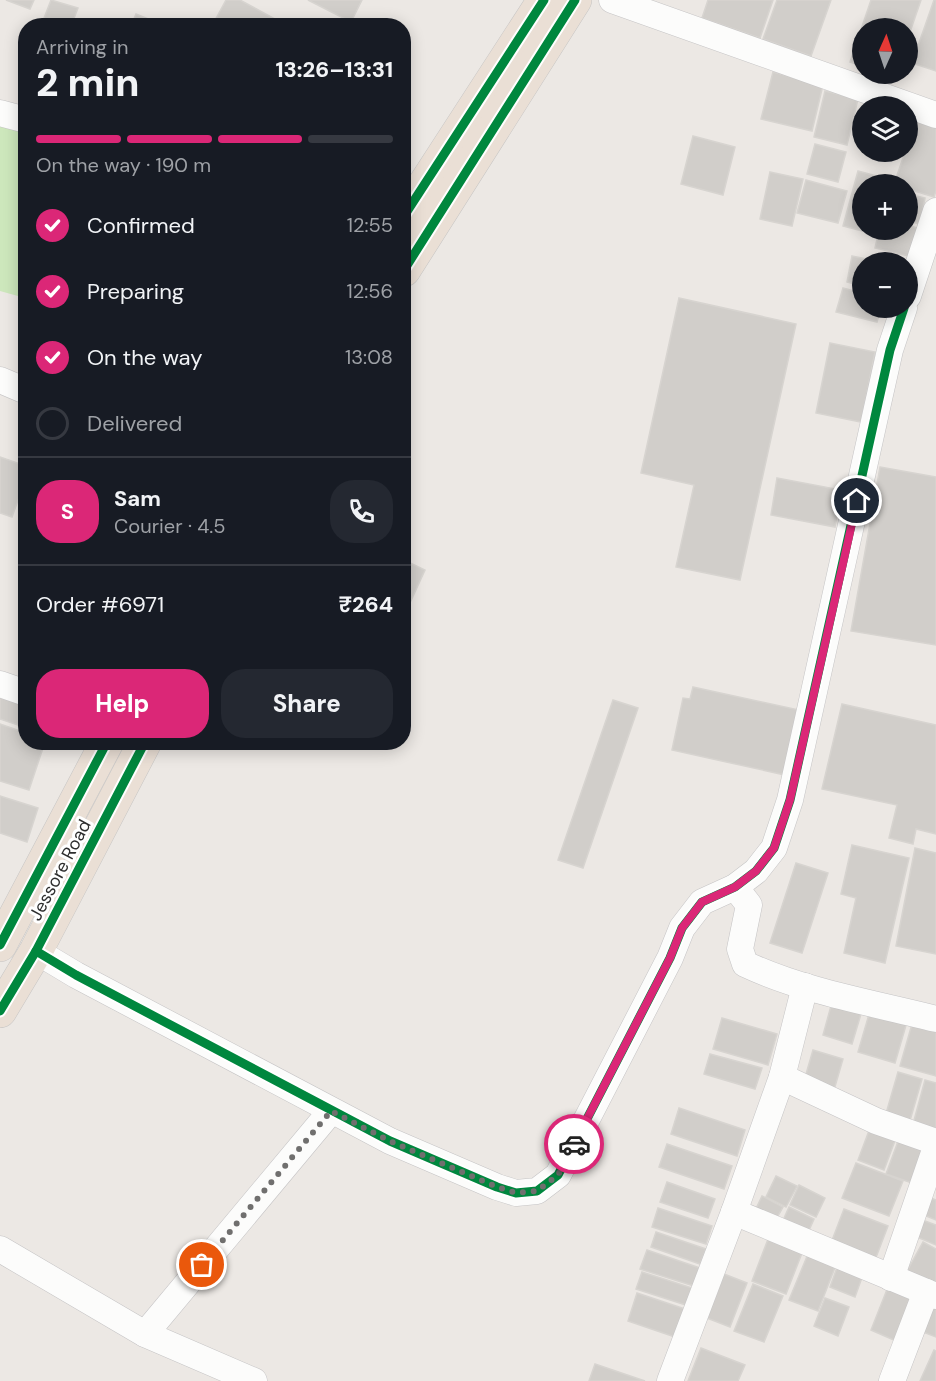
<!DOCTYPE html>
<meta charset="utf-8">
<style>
:root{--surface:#171b24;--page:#242831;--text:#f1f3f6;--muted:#9ea1a6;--line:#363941;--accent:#db2777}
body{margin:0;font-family:"DM Sans",sans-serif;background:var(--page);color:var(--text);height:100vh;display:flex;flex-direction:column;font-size:22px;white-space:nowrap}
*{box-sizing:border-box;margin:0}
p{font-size:20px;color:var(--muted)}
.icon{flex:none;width:33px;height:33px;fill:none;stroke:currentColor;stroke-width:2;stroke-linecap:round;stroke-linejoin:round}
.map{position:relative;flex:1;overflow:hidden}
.sheet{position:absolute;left:18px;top:18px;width:393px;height:732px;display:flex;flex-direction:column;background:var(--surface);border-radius:24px;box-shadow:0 3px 15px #0003}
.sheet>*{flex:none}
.needle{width:39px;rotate:3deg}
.tools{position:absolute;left:852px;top:18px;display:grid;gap:12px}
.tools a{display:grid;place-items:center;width:66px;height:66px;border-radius:50%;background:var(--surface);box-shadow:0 3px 15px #0003;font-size:30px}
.pin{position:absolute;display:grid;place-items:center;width:51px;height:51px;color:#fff;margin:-26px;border:3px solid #fff;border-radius:50%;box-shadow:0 2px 6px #0007}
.courier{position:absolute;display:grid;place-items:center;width:60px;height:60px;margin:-30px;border:4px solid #db2777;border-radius:50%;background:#fff;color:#222;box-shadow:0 2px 8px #0007}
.overview em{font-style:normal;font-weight:800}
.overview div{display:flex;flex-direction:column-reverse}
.overview{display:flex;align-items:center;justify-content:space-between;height:102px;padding:0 18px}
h1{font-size:39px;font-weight:800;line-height:45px}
.bar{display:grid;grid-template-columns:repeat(4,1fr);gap:9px 6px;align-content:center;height:72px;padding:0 18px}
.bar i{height:8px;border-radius:4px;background:var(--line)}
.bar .current{background:var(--accent)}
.bar p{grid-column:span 4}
.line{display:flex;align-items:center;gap:15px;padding:0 18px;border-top:2px solid var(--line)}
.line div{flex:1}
.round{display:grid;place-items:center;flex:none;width:63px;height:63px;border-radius:24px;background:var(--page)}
ol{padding:0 18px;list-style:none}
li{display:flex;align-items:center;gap:18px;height:66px}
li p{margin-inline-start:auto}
li .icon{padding:6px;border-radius:50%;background:var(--accent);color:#fff;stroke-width:4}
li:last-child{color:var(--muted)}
li i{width:33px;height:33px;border:3px solid var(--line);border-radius:50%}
.action{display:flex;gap:12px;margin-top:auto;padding:12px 18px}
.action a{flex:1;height:69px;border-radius:24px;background:var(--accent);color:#fff;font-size:24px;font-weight:800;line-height:69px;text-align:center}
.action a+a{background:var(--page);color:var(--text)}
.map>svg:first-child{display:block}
</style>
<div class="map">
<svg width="936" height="1381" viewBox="0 0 936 1381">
<rect width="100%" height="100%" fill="#ece8e4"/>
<path fill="#cde7bc" d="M0,124L25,132V298L0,291Z"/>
<g fill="#d1ceca" stroke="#d7d4d0" stroke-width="1.5">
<path d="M6,0H34L30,9Z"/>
<path d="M51,0L78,8L71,26H41Z"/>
<path d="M226,0H240L286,25L212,26Z"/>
<path d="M308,0H362L351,22Z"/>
<path d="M708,0H773L760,38L702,18Z"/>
<path d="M777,0H831L811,56L763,39Z"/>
<path d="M871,0H921L908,38V28H862V66L850,62Z"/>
<path d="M934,0H936V71L912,63Z"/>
<path d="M136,14L163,25L131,26Z"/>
<path d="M26,67V99L20,98Z"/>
<path d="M773,72L823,85L812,131L761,119Z"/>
<path d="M825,91L858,99L847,145L814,137Z"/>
<path d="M914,119L936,126V191L934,197L908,189V184H894L905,152H908V142Z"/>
<path d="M693,136L735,147L723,195L681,184Z"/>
<path d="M815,144L846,152L838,182L807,174Z"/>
<path d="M858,171L888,179L887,184H862V230H875L874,234L843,226Z"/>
<path d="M770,172L803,179L792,226L760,219Z"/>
<path d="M806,180L847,191L838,223L797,213Z"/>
<path d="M908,194L925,198L920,224L908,221Z"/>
<path d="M908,225L920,229L913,257L875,248L879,230H908Z"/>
<path d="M852,256L881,262H862V286L847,282Z"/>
<path d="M843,288L862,293V308H881L877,322L836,312Z"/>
<path d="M679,298L796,324L740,580L676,567L694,485L641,473Z"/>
<path d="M830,343L875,352L861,422L816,413Z"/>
<path d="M0,457L26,466V478L12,517L0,513Z"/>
<path d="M880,467L936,477V645L851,631Z"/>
<path d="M777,478L841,490L835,527L771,515Z"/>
<path d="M26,514V538L19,536Z"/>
<path d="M404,560L425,570L404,616Z"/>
<path d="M693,687L799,710L785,775L672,750L683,698L690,699Z"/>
<path d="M0,689L26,697L24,727L0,719Z"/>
<path d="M613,700L638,708L583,868L558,860Z"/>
<path d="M842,704L936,725V834L916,829L913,844L889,838L897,805L822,789Z"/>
<path d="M0,724L26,733V742H45L29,790L0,781Z"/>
<path d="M0,796L38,808L27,842L0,833Z"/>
<path d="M852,845L909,858L885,963L844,953L856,898L841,894Z"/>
<path d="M915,848L936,853V954L896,946Z"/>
<path d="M796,863L828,873L802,953L770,943Z"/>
<path d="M834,995L864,1004L852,1044L823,1035Z"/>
<path d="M872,1004L909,1015L895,1063L858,1052Z"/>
<path d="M914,1017L936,1023V1076L900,1066Z"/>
<path d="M722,1018L777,1034L768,1065L713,1049Z"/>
<path d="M813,1050L843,1059L834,1090L804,1081Z"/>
<path d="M710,1054L762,1068L755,1089L704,1074Z"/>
<path d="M898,1072L922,1079L909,1124L885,1117Z"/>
<path d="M925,1080L936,1083V1131L913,1124Z"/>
<path d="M679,1108L745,1130L737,1156L671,1134Z"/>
<path d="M870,1128L896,1138L884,1170L858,1160Z"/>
<path d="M900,1136L929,1147L915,1184L886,1174Z"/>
<path d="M667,1144L732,1166L724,1189L659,1167Z"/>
<path d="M856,1163L903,1181L889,1216L842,1198Z"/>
<path d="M776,1176L797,1186L786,1207L766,1197Z"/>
<path d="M667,1182L715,1199L708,1218L660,1202Z"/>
<path d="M799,1185L825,1198L816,1217L790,1205Z"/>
<path d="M762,1196L783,1207L774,1223L754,1213Z"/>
<path d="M926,1196L936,1200V1220L919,1213Z"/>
<path d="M789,1207L814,1219L806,1237L781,1225Z"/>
<path d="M658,1208L712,1226L706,1244L652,1227Z"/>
<path d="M844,1209L888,1226L875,1260L831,1243Z"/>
<path d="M917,1218L936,1225V1245L910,1234Z"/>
<path d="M656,1232L706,1249L700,1264L651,1247Z"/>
<path d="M770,1234L804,1248L786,1294L752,1281Z"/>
<path d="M923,1242L936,1249V1290L906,1273Z"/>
<path d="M647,1250L700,1268L694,1286L640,1269Z"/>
<path d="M808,1254L836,1265L818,1311L789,1300Z"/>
<path d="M839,1262L864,1272L855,1297L830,1287Z"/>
<path d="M642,1272L695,1289L689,1306L636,1289Z"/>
<path d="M724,1274L747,1283L730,1327L707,1318Z"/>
<path d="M753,1284L783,1296L764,1342L734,1331Z"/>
<path d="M888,1287L913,1297L896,1341L871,1330Z"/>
<path d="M637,1293L685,1309L675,1337L628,1321Z"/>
<path d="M825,1298L849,1307L838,1336L814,1326Z"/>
<path d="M928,1304L936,1307V1337L918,1330Z"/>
<path d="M701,1348L745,1365L738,1381H688Z"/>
<path d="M934,1350L936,1351V1381H920Z"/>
<path d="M595,1364L645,1381H589Z"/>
</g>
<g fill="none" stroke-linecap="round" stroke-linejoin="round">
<defs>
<g id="minor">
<path d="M612,0L936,115"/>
<path d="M0,113L26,120"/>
<path d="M908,296L936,211"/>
<path d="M0,380L26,391"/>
<path d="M0,684L26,693"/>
<path d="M735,887L749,905L740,949L745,964C805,992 873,1003 936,1019"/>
<path d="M36,951L76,975L390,1141L497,1187L516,1193L537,1191L558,1175L670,958L682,928L702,902L735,887L756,871L774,848L790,800L877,408L890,350L904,308"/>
<path d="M782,1077L876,1121L936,1142"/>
<path d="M734,1212L936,1296"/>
<path d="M0,1249L145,1334L254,1381"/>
<path d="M891,1278L936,1147"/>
<path d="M145,1334L331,1111"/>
<path d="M670,1381L734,1212L782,1077L805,986"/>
<path d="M892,1381L926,1292"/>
</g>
<g id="highway">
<path d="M404,216L544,0"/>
<path d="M404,270L575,0"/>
<path d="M0,945L107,742"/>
<path d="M0,1011L36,951L145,742"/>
</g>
</defs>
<use href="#minor" stroke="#c5c4c5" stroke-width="27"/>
<use href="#highway" stroke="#c6c5c4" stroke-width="34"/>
<use href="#minor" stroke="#fcfcfb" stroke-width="26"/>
<use href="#highway" stroke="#eadfd5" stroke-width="33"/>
<defs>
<g id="cycleway">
<path d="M404,216L544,0"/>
<path d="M404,270L575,0"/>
<path d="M0,945L107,742"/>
<path d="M36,951L76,975L390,1141L497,1187L516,1193L537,1191L558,1175L670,958L682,928L702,902L735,887L756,871L774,848L790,800L877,408L890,350L904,308"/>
<path d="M0,1011L36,951L145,742"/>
</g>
</defs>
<use href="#cycleway" stroke="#fff" stroke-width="13"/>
<use href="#cycleway" stroke="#00873e" stroke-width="9"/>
</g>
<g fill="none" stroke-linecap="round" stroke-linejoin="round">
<path stroke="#706f6e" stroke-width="6" stroke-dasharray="0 10.8" d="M202,1265L331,1111L390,1141L497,1187L516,1193L537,1191L558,1175L574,1144"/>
<path stroke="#db2777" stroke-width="8" d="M574,1144L670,958L682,928L702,902L735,887L756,871L774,848L790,800L857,501"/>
</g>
<g text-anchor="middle" stroke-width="6" stroke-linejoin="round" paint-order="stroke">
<g font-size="18" fill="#2e2e2e" stroke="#fff">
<text transform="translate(60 870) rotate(-62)" y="6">Jessore Road</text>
</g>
</g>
</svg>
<div class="tools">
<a><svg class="needle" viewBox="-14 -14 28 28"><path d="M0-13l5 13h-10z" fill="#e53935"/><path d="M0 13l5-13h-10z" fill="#9ea1a6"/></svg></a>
<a><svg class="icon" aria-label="layers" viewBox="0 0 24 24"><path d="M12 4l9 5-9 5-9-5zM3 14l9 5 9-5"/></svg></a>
<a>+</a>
<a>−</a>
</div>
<div class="pin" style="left:202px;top:1265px;background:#ea580c"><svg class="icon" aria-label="bag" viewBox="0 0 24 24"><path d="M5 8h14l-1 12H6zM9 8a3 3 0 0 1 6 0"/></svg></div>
<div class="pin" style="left:857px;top:501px;background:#1f2937"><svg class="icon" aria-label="home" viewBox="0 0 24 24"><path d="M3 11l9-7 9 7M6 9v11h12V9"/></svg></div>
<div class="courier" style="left:574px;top:1144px"><svg class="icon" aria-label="car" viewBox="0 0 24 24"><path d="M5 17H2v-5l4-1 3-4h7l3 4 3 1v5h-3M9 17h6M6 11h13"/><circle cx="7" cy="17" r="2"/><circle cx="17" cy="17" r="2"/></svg></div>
<section class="sheet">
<div class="overview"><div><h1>2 min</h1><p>Arriving in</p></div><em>13:26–13:31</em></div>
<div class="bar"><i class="current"></i><i class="current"></i><i class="current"></i><i></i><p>On the way · 190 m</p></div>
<ol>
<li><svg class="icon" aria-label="check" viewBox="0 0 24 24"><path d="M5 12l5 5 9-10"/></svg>Confirmed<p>12:55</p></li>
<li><svg class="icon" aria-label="check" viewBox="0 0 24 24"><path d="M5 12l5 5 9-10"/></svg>Preparing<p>12:56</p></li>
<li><svg class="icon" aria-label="check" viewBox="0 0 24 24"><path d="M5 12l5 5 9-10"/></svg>On the way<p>13:08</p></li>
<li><i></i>Delivered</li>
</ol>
<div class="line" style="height:108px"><b class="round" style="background:var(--accent);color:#fff">S</b><div><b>Sam</b><p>Courier · 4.5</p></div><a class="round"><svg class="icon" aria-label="phone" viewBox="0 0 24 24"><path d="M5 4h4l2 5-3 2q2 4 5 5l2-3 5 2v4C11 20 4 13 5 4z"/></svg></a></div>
<div class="line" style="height:78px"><div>Order #6971</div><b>₹264</b></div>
<div class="action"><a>Help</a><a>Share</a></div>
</section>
</div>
